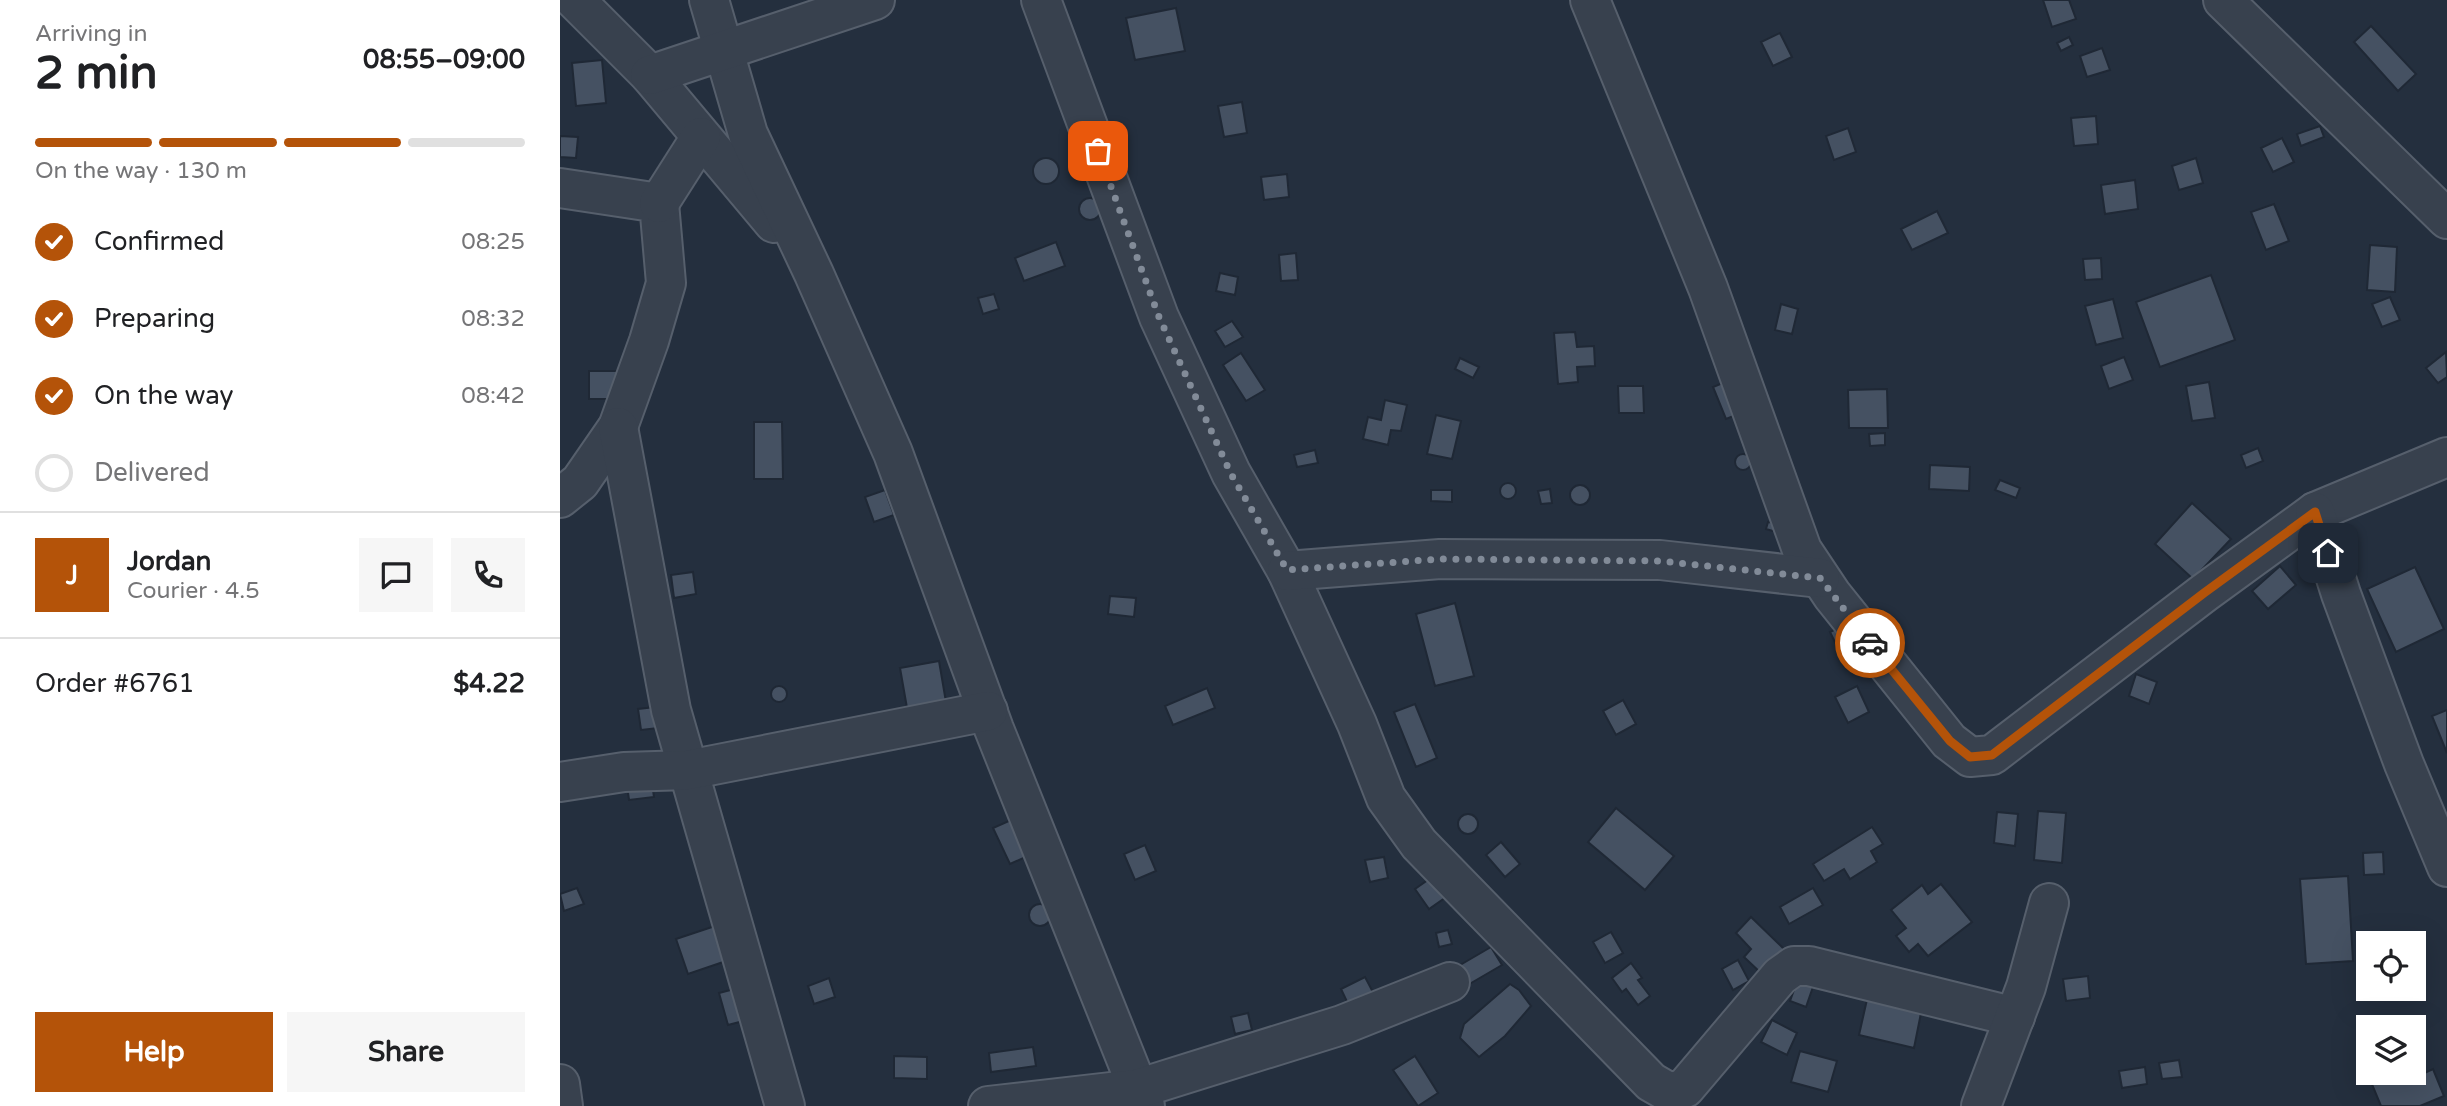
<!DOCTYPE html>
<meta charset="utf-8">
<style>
:root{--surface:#fff;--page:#f6f6f6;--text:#202124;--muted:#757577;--line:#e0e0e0;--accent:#b45309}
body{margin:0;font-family:"Varela Round",sans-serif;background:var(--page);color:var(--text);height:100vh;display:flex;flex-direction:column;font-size:26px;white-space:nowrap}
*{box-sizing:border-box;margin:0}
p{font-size:23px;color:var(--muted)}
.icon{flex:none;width:38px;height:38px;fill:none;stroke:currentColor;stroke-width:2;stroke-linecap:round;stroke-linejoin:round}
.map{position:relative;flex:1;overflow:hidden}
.details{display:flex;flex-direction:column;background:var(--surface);width:560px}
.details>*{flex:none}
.fabs{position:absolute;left:1796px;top:931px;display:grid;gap:14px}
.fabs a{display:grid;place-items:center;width:70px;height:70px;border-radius:0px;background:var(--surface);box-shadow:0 7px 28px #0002;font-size:35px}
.pin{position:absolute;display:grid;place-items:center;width:60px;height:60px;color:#fff;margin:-30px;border-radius:14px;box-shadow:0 4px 10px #0006}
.courier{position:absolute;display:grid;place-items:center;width:70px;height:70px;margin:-35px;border:5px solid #b45309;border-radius:50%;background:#fff;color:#222;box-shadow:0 2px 9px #0007}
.head em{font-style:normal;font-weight:700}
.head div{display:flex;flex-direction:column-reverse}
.head{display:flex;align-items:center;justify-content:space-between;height:119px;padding:0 35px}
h1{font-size:46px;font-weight:700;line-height:52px}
.bar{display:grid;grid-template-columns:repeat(4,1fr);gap:10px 7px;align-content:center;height:84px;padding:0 35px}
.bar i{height:9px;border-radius:5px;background:var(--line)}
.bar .active{background:var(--accent)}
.bar p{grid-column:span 4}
.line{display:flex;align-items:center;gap:18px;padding:0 35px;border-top:2px solid var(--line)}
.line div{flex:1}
.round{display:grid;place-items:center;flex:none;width:74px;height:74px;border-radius:0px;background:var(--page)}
ol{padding:0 35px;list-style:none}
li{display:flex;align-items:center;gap:21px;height:77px}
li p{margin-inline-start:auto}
li .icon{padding:7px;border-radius:50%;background:var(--accent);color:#fff;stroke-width:4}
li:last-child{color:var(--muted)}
li i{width:38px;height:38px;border:4px solid var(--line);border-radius:50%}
.button{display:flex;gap:14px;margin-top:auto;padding:14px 35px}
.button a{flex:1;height:80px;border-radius:0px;background:var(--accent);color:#fff;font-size:28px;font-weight:700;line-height:80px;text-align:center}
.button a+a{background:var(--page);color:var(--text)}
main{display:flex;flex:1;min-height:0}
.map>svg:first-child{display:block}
</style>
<main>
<section class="details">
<div class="head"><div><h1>2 min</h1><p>Arriving in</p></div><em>08:55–09:00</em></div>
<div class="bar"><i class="active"></i><i class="active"></i><i class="active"></i><i></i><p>On the way · 130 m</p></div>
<ol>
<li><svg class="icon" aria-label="check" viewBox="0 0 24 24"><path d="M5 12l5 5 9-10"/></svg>Confirmed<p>08:25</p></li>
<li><svg class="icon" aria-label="check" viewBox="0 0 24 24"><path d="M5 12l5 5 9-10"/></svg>Preparing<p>08:32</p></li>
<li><svg class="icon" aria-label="check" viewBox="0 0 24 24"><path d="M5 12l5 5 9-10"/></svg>On the way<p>08:42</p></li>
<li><i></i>Delivered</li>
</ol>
<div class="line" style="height:126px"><b class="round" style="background:var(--accent);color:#fff">J</b><div><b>Jordan</b><p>Courier · 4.5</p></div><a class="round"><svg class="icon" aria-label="chat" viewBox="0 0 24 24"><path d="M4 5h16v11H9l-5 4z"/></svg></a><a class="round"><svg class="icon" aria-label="phone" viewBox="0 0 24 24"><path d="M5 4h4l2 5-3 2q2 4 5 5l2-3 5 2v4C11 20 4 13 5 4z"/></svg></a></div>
<div class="line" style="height:91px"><div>Order #6761</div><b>$4.22</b></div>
<div class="button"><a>Help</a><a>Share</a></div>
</section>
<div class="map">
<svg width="1887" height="1106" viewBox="0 0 1887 1106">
<rect width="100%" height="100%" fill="#242f3e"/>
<g fill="#455162" stroke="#1f2835" stroke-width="2">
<path d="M1483,0H1509L1516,19L1492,27Z"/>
<path d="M616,8L625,51L575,60L566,18Z"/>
<path d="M1811,26L1856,74L1838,91L1794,42Z"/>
<path d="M1220,33L1232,57L1213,66L1201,42Z"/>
<path d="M1509,37L1513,45L1501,51L1497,43Z"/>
<path d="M1542,48L1550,70L1527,77L1520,56Z"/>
<path d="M42,60L46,103L16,106L12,63Z"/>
<path d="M682,102L687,133L664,137L658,106Z"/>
<path d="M1536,116L1538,144L1514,146L1511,118Z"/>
<path d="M1760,126L1764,137L1741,146L1737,134Z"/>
<path d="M1288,128L1296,152L1274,160L1266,136Z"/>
<path d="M0,136L18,137L16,158L0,157Z"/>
<path d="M1722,138L1734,162L1713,172L1701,148Z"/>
<path d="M1636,158L1643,183L1619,190L1612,166Z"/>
<circle cx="486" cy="171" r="13"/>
<path d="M727,174L729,197L704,200L701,177Z"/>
<path d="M1575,180L1578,209L1545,214L1541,185Z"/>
<circle cx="530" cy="209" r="11"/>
<path d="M1714,204L1729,241L1706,250L1691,212Z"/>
<path d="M1377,211L1388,233L1352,250L1341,229Z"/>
<path d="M496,242L505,266L464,281L455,258Z"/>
<path d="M1810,245L1837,247L1835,292L1807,290Z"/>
<path d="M736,253L738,280L721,281L719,255Z"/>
<path d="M1541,258L1542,279L1525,280L1523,259Z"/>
<path d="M660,273L678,277L675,295L656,291Z"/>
<path d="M1651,275L1675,340L1600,367L1576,302Z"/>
<path d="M434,294L439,309L423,314L418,298Z"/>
<path d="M1830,297L1840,320L1822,327L1812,304Z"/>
<path d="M1553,299L1563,338L1536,345L1525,306Z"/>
<path d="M1221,304L1238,309L1232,334L1215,330Z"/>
<path d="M672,321L683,337L665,347L655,331Z"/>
<path d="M1015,332L1017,347L1034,346L1035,366L1017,367L1018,382L998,384L994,333Z"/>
<path d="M1886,352L1887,377L1878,383L1866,368Z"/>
<path d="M681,353L705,390L686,401L663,365Z"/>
<path d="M1564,357L1573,380L1549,389L1541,366Z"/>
<path d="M900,358L919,367L913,378L895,369Z"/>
<rect x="29" y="371" width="32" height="28"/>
<path d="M1175,378L1189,410L1166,419L1153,387Z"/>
<path d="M1649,382L1655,418L1632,421L1626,386Z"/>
<path d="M1058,386H1083L1084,413H1059Z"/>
<path d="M1327,389L1328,428H1289L1288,390Z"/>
<path d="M825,400L847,405L841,431L831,430L828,445L803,439L808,417L821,420Z"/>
<path d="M876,415L901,421L892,459L867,454Z"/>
<path d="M194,422H222L223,479H194Z"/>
<path d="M1325,433V445L1310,446L1309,434Z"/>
<path d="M1698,448L1703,461L1686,468L1681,455Z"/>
<path d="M755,450L758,463L737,467L734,455Z"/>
<circle cx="1183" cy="462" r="8"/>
<path d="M1370,465L1410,467L1409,491L1369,489Z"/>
<path d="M1440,480L1460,488L1456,498L1435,490Z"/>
<circle cx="948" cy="491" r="8"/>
<circle cx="1020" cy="495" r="10"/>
<path d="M990,489L992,503L981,504L978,491Z"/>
<path d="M325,490L334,515L314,522L305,497Z"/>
<path d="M871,490H892V502L871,501Z"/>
<path d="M1632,503L1671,539L1633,579L1595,544Z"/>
<path d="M1208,522L1222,525L1220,533L1206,529Z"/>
<path d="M1720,566L1736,585L1708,609L1692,591Z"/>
<path d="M1855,567L1884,629L1836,652L1807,589Z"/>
<path d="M133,572L136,594L114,598L111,575Z"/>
<path d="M550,596L576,598L574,617L548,614Z"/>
<path d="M895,603L914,676L875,686L856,614Z"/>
<path d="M1288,623L1300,648L1282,657L1270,632Z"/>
<path d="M379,661L386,702L347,708L340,668Z"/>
<path d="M1576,674L1597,682L1589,704L1569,696Z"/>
<circle cx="219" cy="694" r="8"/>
<path d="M1297,686L1309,712L1288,723L1275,697Z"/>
<path d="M647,688L655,708L613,725L605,706Z"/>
<path d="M1063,700L1076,724L1056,735L1043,711Z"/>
<path d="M855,704L877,758L856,767L834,712Z"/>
<path d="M104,706L107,727L81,730L78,709Z"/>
<path d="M1887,710V753L1872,716Z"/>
<path d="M91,776L94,797L69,800L66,779Z"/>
<path d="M1056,808L1114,856L1085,890L1028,842Z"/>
<path d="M1478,811L1506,813L1502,863L1474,860Z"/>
<path d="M1437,812L1458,814L1455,846L1434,843Z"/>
<circle cx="908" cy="824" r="10"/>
<path d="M451,820L468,856L450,864L433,828Z"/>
<path d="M1312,827L1323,844L1311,851L1317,862L1290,879L1284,869L1264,881L1253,864Z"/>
<path d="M941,842L960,864L945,877L926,855Z"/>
<path d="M585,845L596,871L575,880L564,854Z"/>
<path d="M1823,852L1824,874L1804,875L1803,853Z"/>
<path d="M824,857L828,878L810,882L805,860Z"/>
<path d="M875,875L889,895L869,909L855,889Z"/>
<path d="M1788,876L1793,961L1746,964L1740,879Z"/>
<path d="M1381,884L1412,922L1368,956L1358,944L1349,952L1336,936L1346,928L1331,910L1362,885L1368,894Z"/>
<path d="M17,888L24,904L4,911L0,894Z"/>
<path d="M1253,888L1263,905L1229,924L1220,907Z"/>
<circle cx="480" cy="915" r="11"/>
<path d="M1191,917L1226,951L1203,975L1184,957L1191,949L1176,933Z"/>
<path d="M161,924L172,959L128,974L116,939Z"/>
<path d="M888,930L892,944L879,947L876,933Z"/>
<path d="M1051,932L1063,953L1045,963L1033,942Z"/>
<path d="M931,947L942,965L906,986L895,968Z"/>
<path d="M1178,960L1189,981L1173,990L1162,969Z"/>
<path d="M1071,963L1082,978L1078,980L1090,996L1078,1005L1066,989L1062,992L1052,978Z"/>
<path d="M1528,976L1530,998L1506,1001L1503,979Z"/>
<path d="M805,977L815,996L790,1008L781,989Z"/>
<path d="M269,978L275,997L254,1004L248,986Z"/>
<path d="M1238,979L1254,984L1246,1007L1230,1001Z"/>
<path d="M950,984L959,990L971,1006L945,1036L919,1057L900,1038L904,1024Z"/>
<path d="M182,987L191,1019L168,1025L159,993Z"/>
<path d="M1308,995L1362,1008L1354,1048L1299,1035Z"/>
<path d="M688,1013L692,1030L675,1034L671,1017Z"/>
<path d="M1212,1020L1237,1033L1227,1055L1201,1042Z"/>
<path d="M473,1047L476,1066L431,1072L429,1053Z"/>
<path d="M1240,1051L1277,1061L1268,1092L1231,1082Z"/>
<path d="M334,1056L367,1057V1079L334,1078Z"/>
<path d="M855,1056L878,1093L858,1106L833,1070Z"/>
<path d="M1619,1060L1622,1077L1602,1079L1599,1063Z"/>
<path d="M1585,1067L1587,1084L1562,1088L1559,1071Z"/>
<path d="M1873,1069L1884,1096L1860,1106H1821L1811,1082L1832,1073H1852L1854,1078Z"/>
</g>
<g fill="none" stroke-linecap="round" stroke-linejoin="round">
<defs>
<g id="minor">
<path d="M15,0L90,75L214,223"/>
<path d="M149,0L188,134L254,274L333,453L434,729L585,1106"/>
<path d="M481,0L599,317L671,473L727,571L797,724L826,798L859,844L1091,1082L1110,1093L1125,1088L1220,976L1234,966H1249L1455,1017"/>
<path d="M1030,0L1148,288L1242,550L1272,595L1389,741L1410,757L1432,755L1644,593L1755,512L1887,457"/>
<path d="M1663,0L1887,219"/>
<path d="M90,75L315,0"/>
<path d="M0,188L99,203L106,283L89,341L58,427L20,482L0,498"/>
<path d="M99,203L141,137"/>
<path d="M58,427L111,710L225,1106"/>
<path d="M1755,512L1781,594L1844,764L1887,867"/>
<path d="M727,571L880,559L1100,560L1260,578"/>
<path d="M0,782L64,772L128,770L428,711"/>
<path d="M0,1084L3,1106"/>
<path d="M428,1106L577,1089L782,1025L890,982"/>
<path d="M1421,1106L1466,987L1489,903"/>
</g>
</defs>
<use href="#minor" stroke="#565f6c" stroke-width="42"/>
<use href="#minor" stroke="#38414e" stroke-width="38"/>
</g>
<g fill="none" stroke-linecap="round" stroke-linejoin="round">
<path stroke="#828b98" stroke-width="7" stroke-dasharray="0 12.6" d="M538,151L599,317L671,474L727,570L880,559L1100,561L1260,578L1310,643"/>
<path stroke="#b45309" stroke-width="9" d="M1310,643L1390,741L1410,757L1432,755L1644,593L1755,512L1768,553"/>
</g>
</svg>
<div class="fabs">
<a><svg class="icon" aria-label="locate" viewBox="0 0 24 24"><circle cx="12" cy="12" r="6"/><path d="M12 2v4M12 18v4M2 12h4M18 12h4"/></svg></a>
<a><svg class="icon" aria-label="layers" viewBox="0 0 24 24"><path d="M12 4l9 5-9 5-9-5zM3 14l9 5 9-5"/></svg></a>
</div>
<div class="pin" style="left:538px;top:151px;background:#ea580c"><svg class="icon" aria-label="bag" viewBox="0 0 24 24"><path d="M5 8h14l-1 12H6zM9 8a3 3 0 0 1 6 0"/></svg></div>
<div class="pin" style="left:1768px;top:553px;background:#1f2937"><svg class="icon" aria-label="home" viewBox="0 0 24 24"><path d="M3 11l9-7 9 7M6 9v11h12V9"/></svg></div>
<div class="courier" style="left:1310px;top:643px"><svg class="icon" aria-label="car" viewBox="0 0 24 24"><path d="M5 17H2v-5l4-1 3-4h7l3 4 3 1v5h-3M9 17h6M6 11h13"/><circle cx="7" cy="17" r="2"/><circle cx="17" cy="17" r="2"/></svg></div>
</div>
</main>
